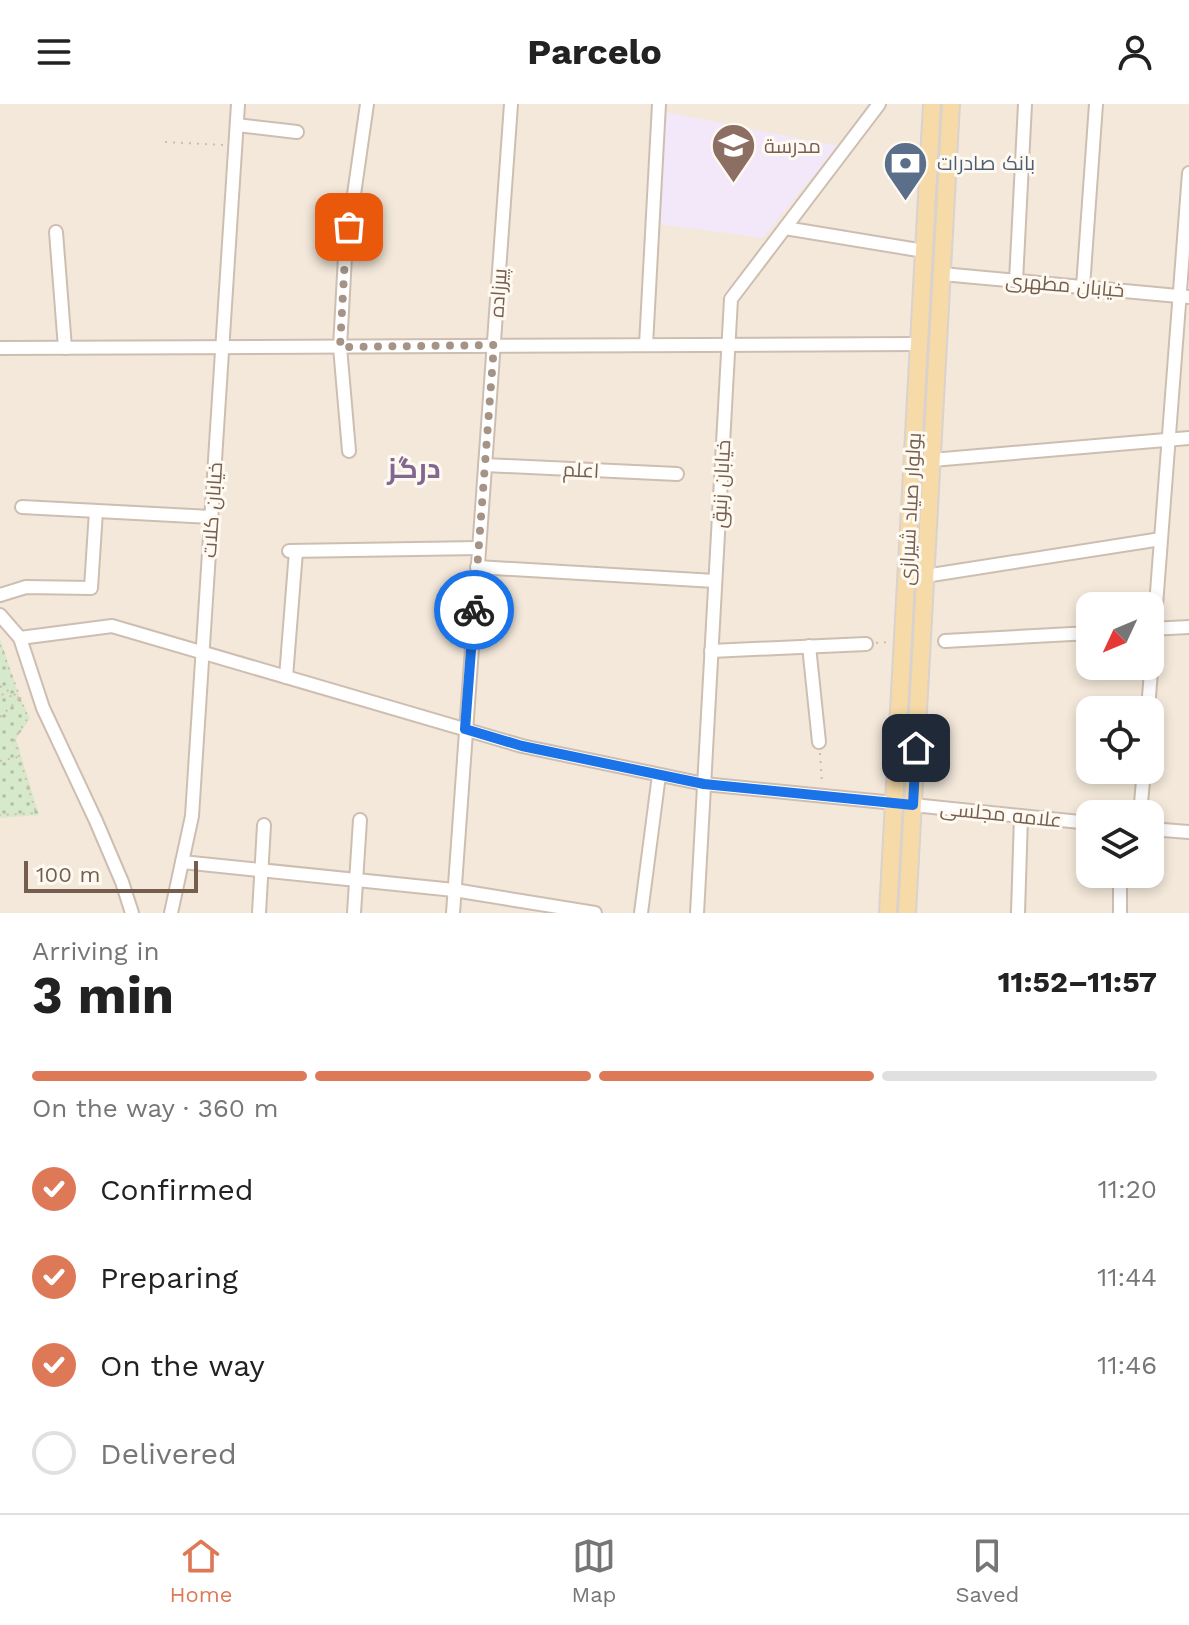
<!DOCTYPE html>
<meta charset="utf-8">
<style>
:root{--surface:#fff;--page:#f6f6f6;--text:#222;--muted:#767676;--line:#e0e0e0;--accent:#de7958}
body{margin:0;font-family:"Work Sans",Cairo,sans-serif;background:var(--page);color:var(--text);height:100vh;display:flex;flex-direction:column;font-size:30px;white-space:nowrap}
*{box-sizing:border-box;margin:0}
p{font-size:26px;color:var(--muted)}
.icon{flex:none;width:44px;height:44px;fill:none;stroke:currentColor;stroke-width:2;stroke-linecap:round;stroke-linejoin:round}
.map{position:relative;height:809px;overflow:hidden}
.details{display:flex;flex-direction:column;background:var(--surface);flex:1}
.details>*{flex:none}
.needle{width:52px;rotate:226deg}
.controls{position:absolute;left:1076px;top:488px;display:grid;gap:16px}
.controls a{display:grid;place-items:center;width:88px;height:88px;border-radius:16px;background:var(--surface);box-shadow:0 4px 12px #0003;font-size:40px}
.scale{position:absolute;left:24px;bottom:20px;width:174px;box-sizing:border-box;padding-left:8px;border:4px solid #765e4f;border-top:0;font-size:22px;line-height:28px;white-space:nowrap;color:#765e4f;-webkit-text-stroke:6px #fefaf2;paint-order:stroke}
.pin{position:absolute;display:grid;place-items:center;width:68px;height:68px;color:#fff;margin:-34px;border-radius:16px;box-shadow:0 4px 12px #0006}
.courier{position:absolute;display:grid;place-items:center;width:80px;height:80px;margin:-40px;border:6px solid #1a73e8;border-radius:50%;background:#fff;color:#222;box-shadow:0 2px 10px #0007}
.overview em{font-style:normal;font-weight:700}
.overview div{display:flex;flex-direction:column-reverse}
.overview{display:flex;align-items:center;justify-content:space-between;height:136px;padding:0 32px}
h1{font-size:52px;font-weight:700;line-height:60px}
.bar{display:grid;grid-template-columns:repeat(4,1fr);gap:12px 8px;align-content:center;height:96px;padding:0 32px}
.bar i{height:10px;border-radius:6px;background:var(--line)}
.bar .active{background:var(--accent)}
.bar p{grid-column:span 4}
ol{padding:0 32px;list-style:none}
li{display:flex;align-items:center;gap:24px;height:88px}
li p{margin-inline-start:auto}
li .icon{padding:8px;border-radius:50%;background:var(--accent);color:#fff;stroke-width:4}
li:last-child{color:var(--muted)}
li i{width:44px;height:44px;border:4px solid var(--line);border-radius:50%}
header{display:flex;justify-content:space-between;align-items:center;height:104px;padding:0 32px;background:var(--surface);font-size:36px;font-weight:700}
.dock{display:flex;justify-content:space-around;align-items:center;height:112px;border-top:2px solid var(--line);background:var(--surface);font-size:22px;color:var(--muted)}
.dock a{display:grid;justify-items:center;gap:4px}
.dock .active{color:var(--accent)}
.map>svg:first-child{display:block}
</style>
<header><svg class="icon" aria-label="menu" viewBox="0 0 24 24"><path d="M4 6h16M4 12h16M4 18h16"/></svg>Parcelo<svg class="icon" aria-label="person" viewBox="0 0 24 24"><circle cx="12" cy="8" r="4"/><path d="M4 21q1-7 8-7t8 7"/></svg></header>
<div class="map">
<svg width="1189" height="809" viewBox="0 0 1189 809">
<defs>
<pattern id="grass-dots" width="8" height="8" patternUnits="userSpaceOnUse" patternTransform="scale(2)"><rect width="8" height="8" fill="#d6e9ca"/><path d="M2 2h.1M6 6h.1" fill="none" stroke="#b2c0a6" stroke-width="1.8" stroke-linecap="round"/></pattern>
</defs>
<rect width="100%" height="100%" fill="#fcf6eb"/>
<path fill="#f3e8da" fill-rule="evenodd" d="M0,0H1189V809H0ZM1090,502H1150V562H1090ZM1090,606H1150V666H1090ZM1090,710H1150V770H1090Z"/>
<path fill="#f3e8f9" d="M665,8L837,42L763,134L659,120Z"/>
<path fill="url(#grass-dots)" d="M0,535L20,594L30,614L16,635L39,711L0,714Z"/>
<g fill="none" stroke-linecap="round" stroke-linejoin="round">
<defs>
<g id="minor">
<path d="M237,21L297,28"/>
<path d="M785,124L924,147"/>
<path d="M56,128L65,244"/>
<path d="M942,170L1189,193"/>
<path d="M1016,177L1025,0"/>
<path d="M1083,183L1096,0"/>
<path d="M646,241L659,0"/>
<path d="M0,244L919,240"/>
<path d="M349,347L340,243L345,153L367,0"/>
<path d="M932,356L1189,334"/>
<path d="M485,361L677,370"/>
<path d="M22,403L211,413"/>
<path d="M289,447L479,444"/>
<path d="M477,463L715,477"/>
<path d="M925,472L1161,435"/>
<path d="M0,491L26,483L91,484L96,407"/>
<path d="M0,511L20,534L43,604L96,717L122,778L132,809"/>
<path d="M1150,525L1189,523"/>
<path d="M20,534L112,522L522,642L704,680L894,699"/>
<path d="M945,537L1090,529"/>
<path d="M809,542L819,638"/>
<path d="M711,547L866,540"/>
<path d="M286,573L296,447"/>
<path d="M1148,606L1189,69"/>
<path d="M913,701L1090,719"/>
<path d="M1140,710L1144,666"/>
<path d="M1150,725L1189,728"/>
<path d="M182,758L454,786L595,809"/>
<path d="M1120,770V809"/>
<path d="M171,809L192,712L238,0"/>
<path d="M259,809L264,721"/>
<path d="M354,809L360,716"/>
<path d="M453,809L511,0"/>
<path d="M641,809L659,671"/>
<path d="M697,809L731,195L879,0"/>
<path d="M1018,809L1021,712"/>
</g>
<g id="major">
<path d="M888,809L932,0"/>
<path d="M907,809L951,0"/>
</g>
</defs>
<use href="#minor" stroke="#cebeb1" stroke-width="16"/>
<use href="#major" stroke="#d9d2ce" stroke-width="20"/>
<g stroke="#d5baa7" stroke-width="2" stroke-dasharray="2 6" stroke-linecap="butt">
<path d="M165,38L224,41"/>
<path d="M876,539L890,538"/>
<path d="M0,541L28,614L14,635L36,709L0,711"/>
<path d="M0,582L20,594L0,590"/>
<path d="M0,613L19,595"/>
<path d="M820,649L822,679"/>
<path d="M0,657L18,653"/>
</g>
<use href="#minor" stroke="#fff" stroke-width="12"/>
<use href="#major" stroke="#f6dba8" stroke-width="16"/>
</g>
<g fill="none" stroke-linecap="round" stroke-linejoin="round">
<path stroke="#a59386" stroke-width="8" stroke-dasharray="0 14.4" d="M349,123L345,153L340,243L494,241L474,506"/>
<path stroke="#1a73e8" stroke-width="10" d="M474,506L465,625L522,642L704,680L913,701L916,644"/>
</g>
<defs>
<symbol id="school-pin" viewBox="-11 -11 22 30"><path d="M0 17L-7.5 6A9.5 9.5 0 1 1 7.5 6Z" fill="#8d6e63" stroke="#fefaf2"/><path d="M0-5L7-2L0 1L-7-2ZM-4 1L0 2.5L4 1V4Q0 6-4 4Z" fill="#fff"/></symbol>
<symbol id="bank-pin" viewBox="-11 -11 22 30"><path d="M0 17L-7.5 6A9.5 9.5 0 1 1 7.5 6Z" fill="#5c6f8a" stroke="#fefaf2"/><path d="M-6-4H6V4H-6ZM0-2.3a2.3 2.3 0 1 0 0 4.6a2.3 2.3 0 1 0 0-4.6Z" fill="#fff"/></symbol>
</defs>
<g fill-rule="evenodd">
<use href="#school-pin" x="708" y="16" width="51" height="69"/>
<use href="#bank-pin" x="880" y="34" width="51" height="69"/>
</g>
<g text-anchor="middle" stroke-width="6" stroke-linejoin="round" paint-order="stroke">
<g font-size="20" fill="#785e54" stroke="#fefaf2" text-anchor="start">
<text x="764" y="49">مدرسة</text>
</g>
<g font-size="20" fill="#4e5e75" stroke="#fefaf2" text-anchor="start">
<text x="937" y="66">بانک صادرات</text>
</g>
<g font-size="20" fill="#765e4f" stroke="#fefaf2">
<text transform="translate(1065 181) rotate(5)" y="7">خیابان مطهری</text>
<text transform="translate(498 189) rotate(-86)" y="7">پیرزاده</text>
<text transform="translate(581 366) rotate(3)" y="7">اعلم</text>
<text transform="translate(721 380) rotate(-87)" y="7">خیابان زنبق</text>
<text transform="translate(910 405) rotate(-87)" y="7">بولوار صیاد شیرازی</text>
<text transform="translate(212 406) rotate(-86)" y="7">خیابان کلات</text>
<text transform="translate(1001 710) rotate(6)" y="7">علامه مجلسی</text>
</g>
<g font-size="28" font-weight="bold" fill="#846791" stroke="#fefaf2">
<text x="414" y="374">درگز</text>
</g>
</g>
</svg>
<div class="controls">
<a><svg class="needle" viewBox="-14 -14 28 28"><path d="M0-13l5 13h-10z" fill="#e53935"/><path d="M0 13l5-13h-10z" fill="#767676"/></svg></a>
<a><svg class="icon" aria-label="locate" viewBox="0 0 24 24"><circle cx="12" cy="12" r="6"/><path d="M12 2v4M12 18v4M2 12h4M18 12h4"/></svg></a>
<a><svg class="icon" aria-label="layers" viewBox="0 0 24 24"><path d="M12 4l9 5-9 5-9-5zM3 14l9 5 9-5"/></svg></a>
</div>
<div class="scale">100 m</div>
<div class="pin" style="left:349px;top:123px;background:#ea580c"><svg class="icon" aria-label="bag" viewBox="0 0 24 24"><path d="M5 8h14l-1 12H6zM9 8a3 3 0 0 1 6 0"/></svg></div>
<div class="pin" style="left:916px;top:644px;background:#1f2937"><svg class="icon" aria-label="home" viewBox="0 0 24 24"><path d="M3 11l9-7 9 7M6 9v11h12V9"/></svg></div>
<div class="courier" style="left:474px;top:506px"><svg class="icon" aria-label="bike" viewBox="0 0 24 24"><circle cx="6" cy="16" r="4"/><circle cx="18" cy="16" r="4"/><path d="M6 16l4-8h5l3 8M10 8l3 8H6M13 5h3"/></svg></div>
</div>
<section class="details">
<div class="overview"><div><h1>3 min</h1><p>Arriving in</p></div><em>11:52–11:57</em></div>
<div class="bar"><i class="active"></i><i class="active"></i><i class="active"></i><i></i><p>On the way · 360 m</p></div>
<ol>
<li><svg class="icon" aria-label="check" viewBox="0 0 24 24"><path d="M5 12l5 5 9-10"/></svg>Confirmed<p>11:20</p></li>
<li><svg class="icon" aria-label="check" viewBox="0 0 24 24"><path d="M5 12l5 5 9-10"/></svg>Preparing<p>11:44</p></li>
<li><svg class="icon" aria-label="check" viewBox="0 0 24 24"><path d="M5 12l5 5 9-10"/></svg>On the way<p>11:46</p></li>
<li><i></i>Delivered</li>
</ol>
</section>
<nav class="dock">
<a class="active"><svg class="icon" aria-label="home" viewBox="0 0 24 24"><path d="M3 11l9-7 9 7M6 9v11h12V9"/></svg>Home</a>
<a><svg class="icon" aria-label="map" viewBox="0 0 24 24"><path d="M3 6l6-2 6 2 6-2v14l-6 2-6-2-6 2zM9 4v14M15 6v14"/></svg>Map</a>
<a><svg class="icon" aria-label="saved" viewBox="0 0 24 24"><path d="M7 4h10v16l-5-4-5 4z"/></svg>Saved</a>
</nav>
